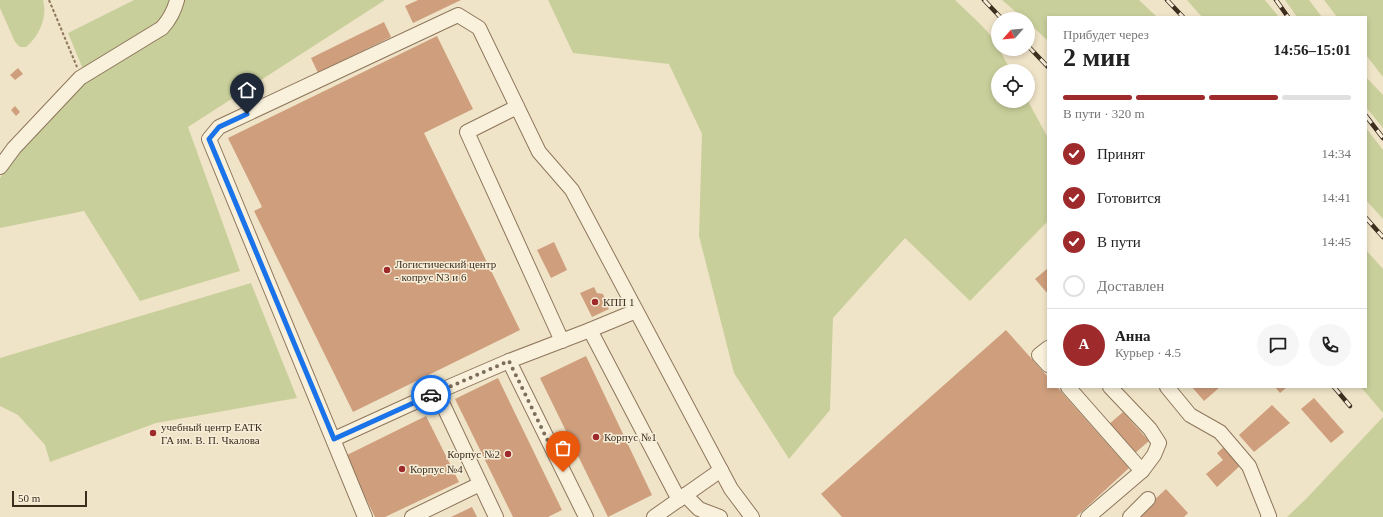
<!DOCTYPE html>
<html lang="ru">
<meta charset="utf-8">
<style>
:root{--surface:#fff;--page:#f6f6f6;--text:#222;--muted:#767676;--line:#e0e0e0;--accent:#9e2a2b}
body{margin:0;font-family:"Times New Roman",serif;background:var(--page);color:var(--text);height:100vh;display:flex;flex-direction:column;font-size:15px;white-space:nowrap}
*{box-sizing:border-box;margin:0}
p{font-size:13px;color:var(--muted)}
.icon{flex:none;width:22px;height:22px;fill:none;stroke:currentColor;stroke-width:2;stroke-linecap:round;stroke-linejoin:round}
.map{position:relative;flex:1;overflow:hidden}
.drawer{position:absolute;left:1047px;top:16px;width:320px;height:372px;display:flex;flex-direction:column;background:var(--surface);border-radius:0px;box-shadow:0 2px 6px #0003}
.drawer>*{flex:none}
.needle{width:26px;rotate:243deg}
.tools{position:absolute;left:991px;top:12px;display:grid;gap:8px}
.tools a{display:grid;place-items:center;width:44px;height:44px;border-radius:50%;background:var(--surface);box-shadow:0 2px 6px #0003;font-size:20px}
.scale{position:absolute;left:12px;bottom:10px;width:75px;box-sizing:border-box;padding-left:4px;border:2px solid #3d2e20;border-top:0;font-size:11px;line-height:14px;white-space:nowrap;color:#3d2e20;-webkit-text-stroke:3px #f7eed8;paint-order:stroke}
.pin{position:absolute;display:grid;place-items:center;width:34px;height:34px;color:#fff;margin:-41px -17px;border-radius:50% 50% 50% 0;rotate:-45deg;box-shadow:0 0 4px #0007}
.pin .icon{rotate:45deg}
.courier{position:absolute;display:grid;place-items:center;width:40px;height:40px;margin:-20px;border:3px solid #1a73e8;border-radius:50%;background:#fff;color:#222;box-shadow:0 1px 5px #0007}
.overview em{font-style:normal;font-weight:700}
.overview div{display:flex;flex-direction:column-reverse}
.overview{display:flex;align-items:center;justify-content:space-between;height:68px;padding:0 16px}
h1{font-size:26px;font-weight:700;line-height:30px}
.bar{display:grid;grid-template-columns:repeat(4,1fr);gap:6px 4px;align-content:center;height:48px;padding:0 16px}
.bar i{height:5px;border-radius:3px;background:var(--line)}
.bar .on{background:var(--accent)}
.bar p{grid-column:span 4}
.line{display:flex;align-items:center;gap:10px;padding:0 16px;border-top:1px solid var(--line)}
.line div{flex:1}
.round{display:grid;place-items:center;flex:none;width:42px;height:42px;border-radius:21px;background:var(--page)}
ol{padding:0 16px;list-style:none}
li{display:flex;align-items:center;gap:12px;height:44px}
li p{margin-inline-start:auto}
li .icon{padding:4px;border-radius:50%;background:var(--accent);color:#fff;stroke-width:4}
li:last-child{color:var(--muted)}
li i{width:22px;height:22px;border:2px solid var(--line);border-radius:50%}
.map>svg:first-child{display:block}
</style>
<div class="map">
<svg width="1383" height="517" viewBox="0 0 1383 517">
<rect width="100%" height="100%" fill="#f0e4c8"/>
<g fill="#c9cf9b">
<path d="M0,0H43C48,17 39,36 26,47H20L15,42L0,8Z"/>
<path d="M134,0H385L188,127L240,271L140,301L84,211L0,228V178L7,167L87,79L68,33Z"/>
<path d="M548,0H955C965,10 997,37 998,49H999L1011,71H998V101H1028L1048,138V221L970,301L905,238L833,318L830,410L789,459L734,373L699,236L702,134L669,64L573,53Z"/>
<path d="M1002,0H1139L1157,17H1048V41L1028,22V19H1024Z"/>
<path d="M1187,0H1265L1279,17H1202Z"/>
<path d="M1285,0H1309L1322,17H1297Z"/>
<path d="M1324,0H1383V77L1366,55V17H1337Z"/>
<path d="M1366,77L1383,95V128L1366,107Z"/>
<path d="M1366,128L1383,150V219L1366,200Z"/>
<path d="M1366,250L1383,269V413L1361,387H1366Z"/>
<path d="M251,283L297,398L156,423L50,462L45,445L18,415L0,406V358Z"/>
<path d="M1383,417V517H1287L1306,499Z"/>
</g>
<g fill="#cf9f7d">
<path d="M418,0H461L413,23L405,6Z"/>
<path d="M384,22L391,37L318,73L311,58Z"/>
<path d="M437,36L473,109L424,133L520,330L353,412L254,211L262,207L228,138Z"/>
<path d="M18,68L23,74L15,80L10,75Z"/>
<path d="M15,106L20,112L16,116L11,110Z"/>
<path d="M554,242L567,270L551,278L537,250Z"/>
<path d="M1048,268V294L1035,279Z"/>
<path d="M594,287L597,293L603,294L609,309L592,317L580,293Z"/>
<path d="M1006,330L1048,377V387H1057L1129,468L1076,517H842L821,494Z"/>
<path d="M586,356L652,495L608,517L540,378Z"/>
<path d="M498,378L562,510L548,517H513L455,399Z"/>
<path d="M1192,387H1220L1204,401Z"/>
<path d="M1275,387H1287L1280,393Z"/>
<path d="M1314,398L1344,432L1331,443L1301,409Z"/>
<path d="M1272,405L1290,423L1254,452L1239,435Z"/>
<path d="M1123,412L1149,441L1134,454L1108,425Z"/>
<path d="M426,416L459,482L385,517H375L345,456Z"/>
<path d="M1226,445L1242,464L1217,487L1206,474L1223,460L1217,453Z"/>
<path d="M1166,489L1188,513L1184,517H1136Z"/>
<path d="M472,507L477,517H451Z"/>
</g>
<g fill="none" stroke-linecap="round" stroke-linejoin="round">
<defs>
<g id="minor">
<path d="M517,107L467,132L562,341"/>
<path d="M0,167L14,148L80,78L162,28C170,19 174,12 177,0"/>
<path d="M636,311L590,330L679,500"/>
<path d="M1048,348L1039,355L1048,365"/>
<path d="M1068,387L1142,471"/>
<path d="M1167,387L1190,415L1220,432L1249,466L1269,516L1268,517"/>
<path d="M334,439L437,392"/>
<path d="M685,495L699,509L720,517"/>
<path d="M365,517L209,139L219,127L458,15L479,28L539,152L572,190L731,489L752,517"/>
<path d="M412,517L480,484"/>
<path d="M496,517L437,392L509,361"/>
<path d="M586,517L509,361L590,330"/>
<path d="M654,517L721,470"/>
<path d="M1088,517L1142,471L1154,455L1159,443L1150,429L1110,387"/>
<path d="M1130,517L1148,499"/>
</g>
</defs>
<use href="#minor" stroke="#8d765c" stroke-width="16"/>
<path stroke="#8d765c" stroke-width="2" stroke-dasharray="3 2" stroke-linecap="butt" d="M49,0L77,67"/>
<use href="#minor" stroke="#faf1dc" stroke-width="14"/>
<defs>
<g id="rail">
<path d="M984,0L1002,19"/>
<path d="M1167,0L1183,17"/>
<path d="M1276,0L1288,17"/>
<path d="M1028,46L1048,67"/>
<path d="M1366,116L1383,138"/>
<path d="M1366,218L1383,237"/>
<path d="M1334,387L1350,406"/>
</g>
</defs>
<use href="#rail" stroke="#3d2e20" stroke-width="4.5"/>
<use href="#rail" stroke="#f7eed8" stroke-width="3" stroke-dasharray="9" stroke-linecap="butt"/>
</g>
<g fill="none" stroke-linecap="round" stroke-linejoin="round">
<path stroke="#7c6e5b" stroke-width="4" stroke-dasharray="0 7.2" d="M431,395L509,361L563,472"/>
<path stroke="#1a73e8" stroke-width="5" d="M247,114L219,127L209,139L334,439L431,395"/>
</g>
<g fill="#9e2a2b" stroke="#f7eed8" stroke-width="1.5">
<circle cx="387" cy="270" r="4"/>
<circle cx="595" cy="302" r="4"/>
<circle cx="153" cy="433" r="4"/>
<circle cx="596" cy="437" r="4"/>
<circle cx="508" cy="454" r="4"/>
<circle cx="402" cy="469" r="4"/>
</g>
<g text-anchor="middle" stroke-width="3" stroke-linejoin="round" paint-order="stroke">
<g font-size="11" fill="#3d2e20" stroke="#f7eed8" text-anchor="start">
<text x="395" y="268">Логистический центр<tspan x="395" dy="13">- копрус N3 и 6</tspan></text>
<text x="603" y="306">КПП 1</text>
<text x="161" y="431">учебный центр ЕАТК<tspan x="161" dy="13">ГА им. В. П. Чкалова</tspan></text>
<text x="604" y="441">Корпус №1</text>
<text x="500" y="458" text-anchor="end">Корпус №2</text>
<text x="410" y="473">Корпус №4</text>
</g>
</g>
</svg>
<div class="tools">
<a><svg class="needle" viewBox="-14 -14 28 28"><path d="M0-13l5 13h-10z" fill="#e53935"/><path d="M0 13l5-13h-10z" fill="#767676"/></svg></a>
<a><svg class="icon" aria-label="locate" viewBox="0 0 24 24"><circle cx="12" cy="12" r="6"/><path d="M12 2v4M12 18v4M2 12h4M18 12h4"/></svg></a>
</div>
<div class="scale">50 m</div>
<div class="pin" style="left:563px;top:472px;background:#ea580c"><svg class="icon" aria-label="bag" viewBox="0 0 24 24"><path d="M5 8h14l-1 12H6zM9 8a3 3 0 0 1 6 0"/></svg></div>
<div class="pin" style="left:247px;top:114px;background:#1f2937"><svg class="icon" aria-label="home" viewBox="0 0 24 24"><path d="M3 11l9-7 9 7M6 9v11h12V9"/></svg></div>
<div class="courier" style="left:431px;top:395px"><svg class="icon" aria-label="car" viewBox="0 0 24 24"><path d="M5 17H2v-5l4-1 3-4h7l3 4 3 1v5h-3M9 17h6M6 11h13"/><circle cx="7" cy="17" r="2"/><circle cx="17" cy="17" r="2"/></svg></div>
<section class="drawer">
<div class="overview"><div><h1>2 мин</h1><p>Прибудет через</p></div><em>14:56–15:01</em></div>
<div class="bar"><i class="on"></i><i class="on"></i><i class="on"></i><i></i><p>В пути · 320 m</p></div>
<ol>
<li><svg class="icon" aria-label="check" viewBox="0 0 24 24"><path d="M5 12l5 5 9-10"/></svg>Принят<p>14:34</p></li>
<li><svg class="icon" aria-label="check" viewBox="0 0 24 24"><path d="M5 12l5 5 9-10"/></svg>Готовится<p>14:41</p></li>
<li><svg class="icon" aria-label="check" viewBox="0 0 24 24"><path d="M5 12l5 5 9-10"/></svg>В пути<p>14:45</p></li>
<li><i></i>Доставлен</li>
</ol>
<div class="line" style="height:72px"><b class="round" style="background:var(--accent);color:#fff">А</b><div><b>Анна</b><p>Курьер · 4.5</p></div><a class="round"><svg class="icon" aria-label="chat" viewBox="0 0 24 24"><path d="M4 5h16v11H9l-5 4z"/></svg></a><a class="round"><svg class="icon" aria-label="phone" viewBox="0 0 24 24"><path d="M5 4h4l2 5-3 2q2 4 5 5l2-3 5 2v4C11 20 4 13 5 4z"/></svg></a></div>
</section>
</div>
